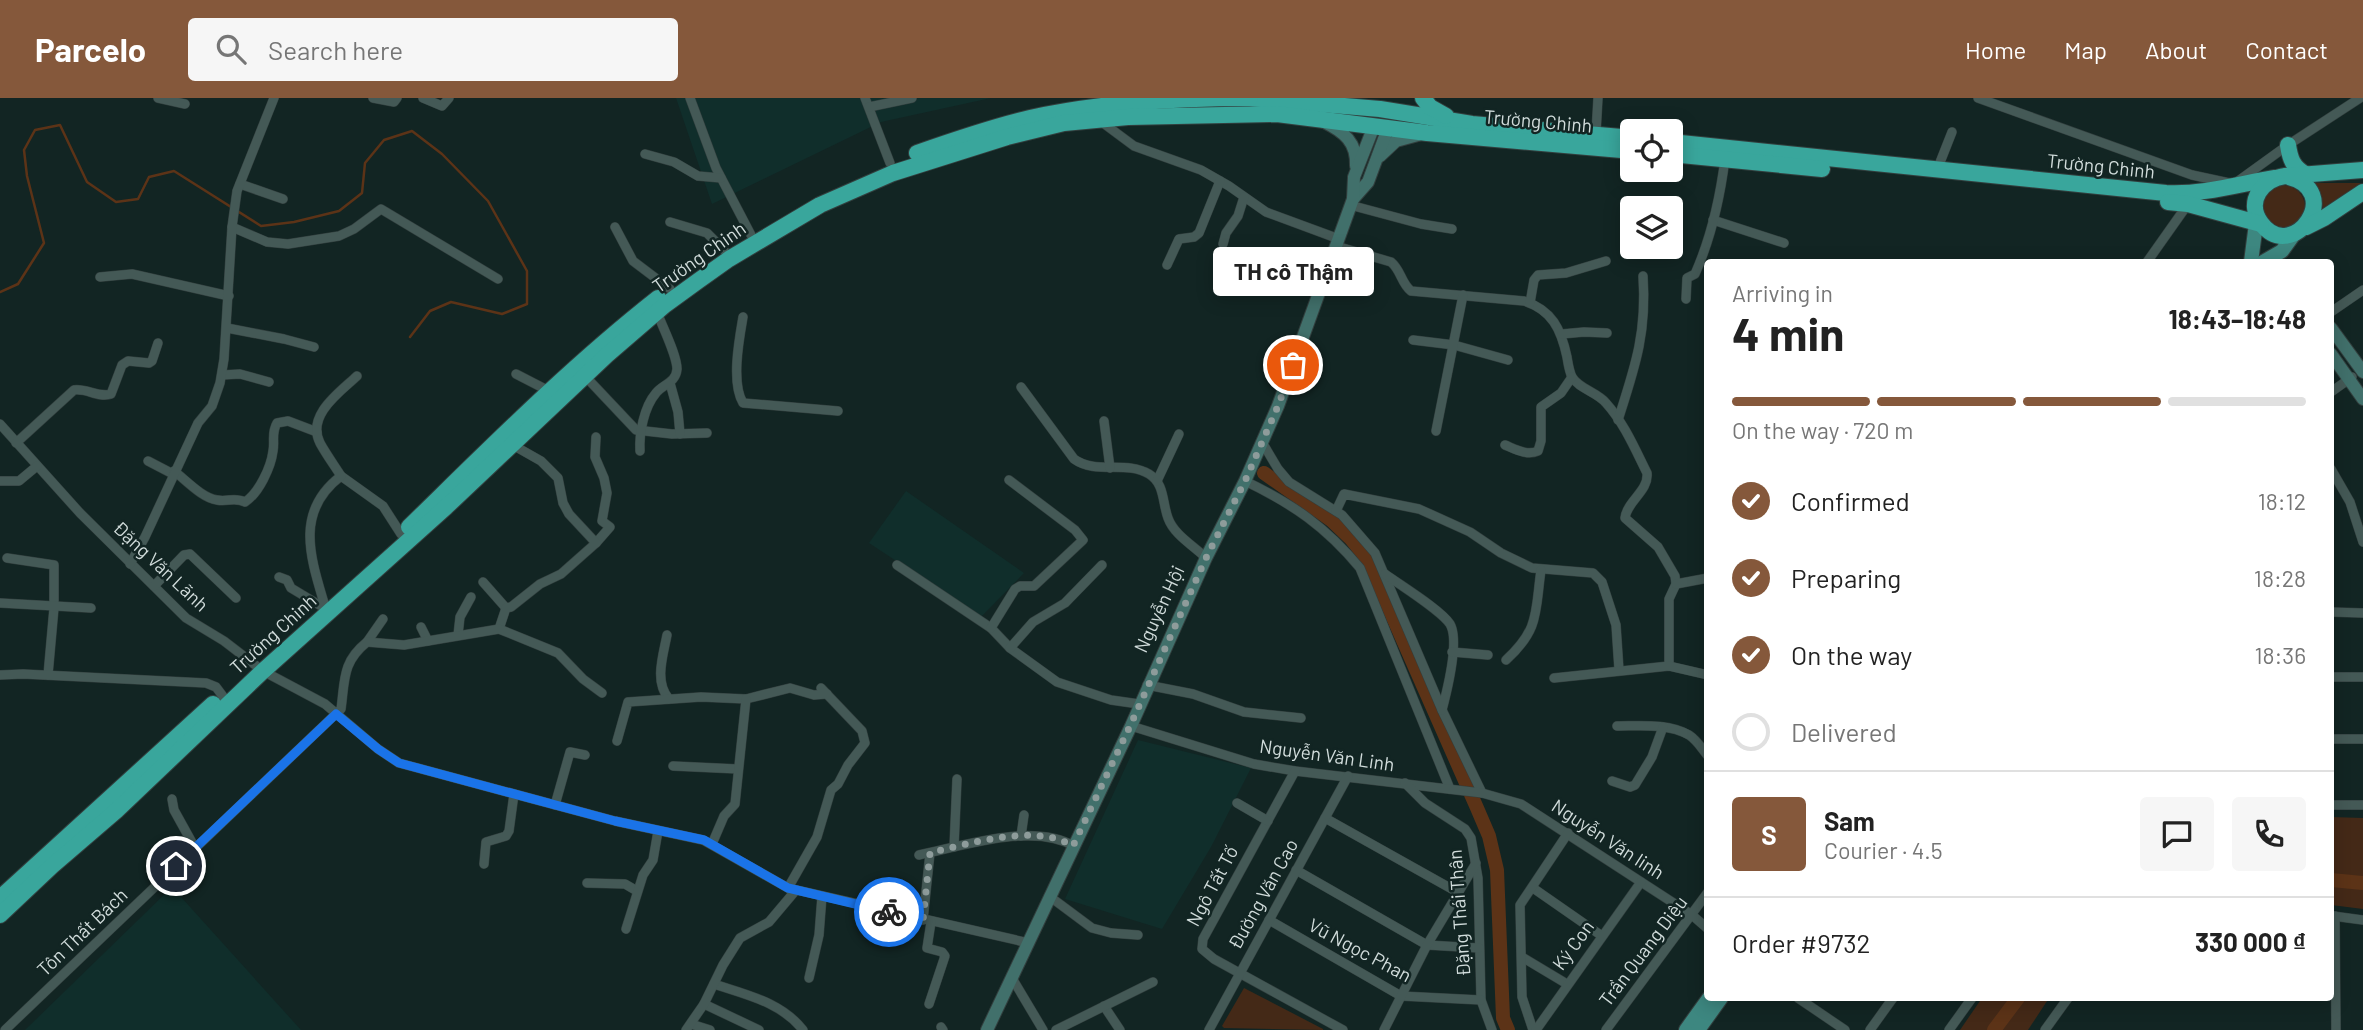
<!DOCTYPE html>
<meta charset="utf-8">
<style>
:root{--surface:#fff;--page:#f6f6f6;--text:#222;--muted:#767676;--line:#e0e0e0;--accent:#85583b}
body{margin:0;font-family:Barlow,sans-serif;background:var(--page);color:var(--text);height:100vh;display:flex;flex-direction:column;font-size:26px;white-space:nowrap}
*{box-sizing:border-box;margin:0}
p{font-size:23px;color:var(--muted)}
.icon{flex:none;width:38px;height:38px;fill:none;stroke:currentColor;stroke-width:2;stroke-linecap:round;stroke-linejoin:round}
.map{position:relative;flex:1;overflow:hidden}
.side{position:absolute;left:1704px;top:161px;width:630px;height:742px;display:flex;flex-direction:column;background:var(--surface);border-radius:7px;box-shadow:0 4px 18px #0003}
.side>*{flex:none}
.buttons{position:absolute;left:1620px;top:21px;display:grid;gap:14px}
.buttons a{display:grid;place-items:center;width:63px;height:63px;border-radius:7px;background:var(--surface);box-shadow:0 4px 18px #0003;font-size:35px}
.pin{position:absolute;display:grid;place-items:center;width:60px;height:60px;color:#fff;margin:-30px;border:4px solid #fff;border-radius:50%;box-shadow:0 2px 7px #0007}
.courier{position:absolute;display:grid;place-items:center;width:70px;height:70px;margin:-35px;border:5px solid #1a73e8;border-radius:50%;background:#fff;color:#222;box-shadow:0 2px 9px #0007}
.bubble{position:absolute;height:49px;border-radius:7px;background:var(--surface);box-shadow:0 4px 18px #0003;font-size:23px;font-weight:700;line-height:49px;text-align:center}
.overview em{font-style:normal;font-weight:700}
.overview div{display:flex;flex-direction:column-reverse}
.overview{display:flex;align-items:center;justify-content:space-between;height:119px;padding:0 28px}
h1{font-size:46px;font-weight:700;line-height:52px}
.bar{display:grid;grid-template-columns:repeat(4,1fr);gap:10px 7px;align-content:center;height:84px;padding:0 28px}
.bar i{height:9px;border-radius:5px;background:var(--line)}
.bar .on{background:var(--accent)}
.bar p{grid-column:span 4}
.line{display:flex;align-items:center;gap:18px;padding:0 28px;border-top:2px solid var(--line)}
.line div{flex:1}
.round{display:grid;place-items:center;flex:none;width:74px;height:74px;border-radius:7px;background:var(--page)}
ol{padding:0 28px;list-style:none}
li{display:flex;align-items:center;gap:21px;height:77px}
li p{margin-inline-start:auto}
li .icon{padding:7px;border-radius:50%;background:var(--accent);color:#fff;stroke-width:4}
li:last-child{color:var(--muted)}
li i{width:38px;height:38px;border:4px solid var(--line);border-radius:50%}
header{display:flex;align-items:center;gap:42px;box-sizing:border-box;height:98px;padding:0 35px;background:var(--accent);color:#fff}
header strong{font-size:33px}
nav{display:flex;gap:38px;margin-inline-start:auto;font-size:24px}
.search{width:490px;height:63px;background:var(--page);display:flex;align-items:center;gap:18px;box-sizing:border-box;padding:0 24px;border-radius:7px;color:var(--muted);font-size:26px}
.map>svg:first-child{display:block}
</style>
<header>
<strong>Parcelo</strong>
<div class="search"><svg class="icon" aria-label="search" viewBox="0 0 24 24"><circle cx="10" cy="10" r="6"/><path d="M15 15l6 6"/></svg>Search here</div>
<nav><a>Home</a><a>Map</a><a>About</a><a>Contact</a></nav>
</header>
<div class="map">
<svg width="2363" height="932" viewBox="0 0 2363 932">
<rect width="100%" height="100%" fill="#122523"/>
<g fill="#102e2b">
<path d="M676,0H991L881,24L712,106Z"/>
<path d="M906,393L1024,475L981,519L869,445Z"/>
<path d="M1138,642L1251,670L1211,749L1162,831L1065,801Z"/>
<path d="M172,789L301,932H25Z"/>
</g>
<g fill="#442917">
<path d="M2312,85H2361L2323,112L2321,101Z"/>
<circle cx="2283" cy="109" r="22"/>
<path d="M2331,719L2363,720V811L2331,807Z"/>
<path d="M1244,890L1323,931V932L1224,930L1222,928Z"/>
<path d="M1982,900H2049L2028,932H1960Z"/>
</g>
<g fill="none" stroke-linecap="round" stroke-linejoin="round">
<path stroke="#5c3317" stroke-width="2.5" d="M0,194L18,186L44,145L27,78L24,52L35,32L60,27L87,84L116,104L138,101L149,79L174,73L261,128L294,124L339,113L362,95L365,65L384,42L412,33L442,56L488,103L527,173V206L502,216L451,204L430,213L410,239"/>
<g stroke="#5c3317" stroke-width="14">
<path d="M1264,375L1331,422L1351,441L1363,456L1383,497L1477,710L1489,738L1497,772L1503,920L1508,932"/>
<path d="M2331,782L2363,785"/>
<path d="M1994,932L2018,900"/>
</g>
<defs>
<g id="street">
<path d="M158,0L185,6"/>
<path d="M373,0L394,4L397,0"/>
<path d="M423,0L442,8L449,0"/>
<path d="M690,0L716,70L751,137"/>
<path d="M865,0L890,65"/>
<path d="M1978,0L2192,77L2234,86L2288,47L2360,0"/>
<path d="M869,9L912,0"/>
<path d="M1099,22L1134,48L1201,72L1229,88L1266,114L1339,141"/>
<path d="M1596,35L1598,0"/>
<path d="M645,56L674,64L698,78L721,80"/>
<path d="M1937,72L1952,34"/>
<path d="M240,86L283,101"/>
<path d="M1350,107L1421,126L1452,131"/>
<path d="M1713,122L1784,145"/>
<path d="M670,124L707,135L724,152"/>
<path d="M232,129L267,144L288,146L339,138L354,131L381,111L498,181"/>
<path d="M615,129L633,163L670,191"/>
<path d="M1223,146L1226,135L1238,118L1244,99"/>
<path d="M1336,148L1391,164C1401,172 1401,185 1411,193L1524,203C1552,212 1561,231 1567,259C1568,265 1569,273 1572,279C1579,291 1597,294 1606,305C1624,325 1635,351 1647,375C1649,393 1627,403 1625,420L1658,449L1675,478L1676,486L1669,501V568"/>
<path d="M2147,164L2188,106"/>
<path d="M1167,167L1179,141L1194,139L1199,135L1220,83"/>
<path d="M100,179L132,176L229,198"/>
<path d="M1686,201L1687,180L1695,176C1711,140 1720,100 1725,61"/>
<path d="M1530,205L1534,182L1538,177L1566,175L1606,163"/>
<path d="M2331,214L2363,192"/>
<path d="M743,219C739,242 731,285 743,305L838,313"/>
<path d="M227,230L284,241L314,249"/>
<path d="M1562,236L1584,234L1607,235"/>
<path d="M1413,242L1454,247L1508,262"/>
<path d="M516,276L549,293"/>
<path d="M222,277L240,276L269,284"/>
<path d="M585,278L636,332L672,336L707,335"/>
<path d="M670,285L678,314L680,336"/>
<path d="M1021,289L1074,361C1096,377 1126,362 1149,376C1165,386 1162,404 1168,420C1174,437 1194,448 1206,460"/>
<path d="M2331,294L2352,279"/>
<path d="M1618,322C1635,269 1647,235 1643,178"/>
<path d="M1104,323L1110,370"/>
<path d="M0,326L80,415L186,520L224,543L263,573L325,606L378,651L399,665L615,723L703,742L788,790L1029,845"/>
<path d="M1436,333L1463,197"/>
<path d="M596,339L595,359L604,380L607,395L602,423L610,429L596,445"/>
<path d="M1262,344L1278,371L1289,384L1342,417L1375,455L1442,612L1482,695"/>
<path d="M16,345L74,292C87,290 98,300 111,296L122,267L128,263L149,265L152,263L158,245"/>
<path d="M1505,347C1515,351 1527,358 1538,353L1541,343V309L1561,295L1572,279"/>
<path d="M640,353C639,335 644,309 656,295C663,286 676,285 677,271C677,257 662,228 657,214"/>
<path d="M148,363L173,376"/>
<path d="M2331,371L2350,404L2363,444"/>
<path d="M174,373C186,382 202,400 217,402C228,404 235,399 245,404C259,395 271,369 273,353C275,343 271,335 277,325L288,323L317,334"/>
<path d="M341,378L383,408L401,436"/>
<path d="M0,383H19L37,368"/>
<path d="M1157,383L1179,336"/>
<path d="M1245,383C1293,406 1326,429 1360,470L1450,691"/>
<path d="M1336,413L1344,396L1419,411L1470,434L1501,455L1532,470L1593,475L1602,484L1616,527L1619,572"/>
<path d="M7,460L54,467V510L48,577"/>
<path d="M130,466L145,439L198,325L212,308L220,285L224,261L232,129L237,93L274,0"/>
<path d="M897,467L991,530L1010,550L1057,584L1111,602L1139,606"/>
<path d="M1385,476C1400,487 1441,512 1450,526C1460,543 1447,593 1442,612"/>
<path d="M279,479L287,482L291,490L321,508"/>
<path d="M483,484L506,510"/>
<path d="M1676,486L1708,480"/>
<path d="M154,488L184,457L190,456L236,500"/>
<path d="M0,505L91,510"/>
<path d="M324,505C310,458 295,413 341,378C334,367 326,356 320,345C306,317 340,294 357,278"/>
<path d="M2331,514L2363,515"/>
<path d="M421,529L428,543"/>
<path d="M991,530L1015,491L1020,488H1034L1083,442L1075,432L1009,382"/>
<path d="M499,531L506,510L511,509L540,486L561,476L596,445L569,416L563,405L558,380L541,363L511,346"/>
<path d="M458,537L460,519L471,499"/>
<path d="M667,537C663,558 654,584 669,601"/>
<path d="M367,544L383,521"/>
<path d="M1010,550L1033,524L1065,505L1102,467"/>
<path d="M1452,554L1488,557"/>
<path d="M1506,562C1540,531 1535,514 1541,472"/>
<path d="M0,577L23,576L206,585L216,589L228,605"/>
<path d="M2331,579H2363"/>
<path d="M1554,580L1669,568L1708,577"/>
<path d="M1147,587L1193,596L1244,614L1301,620"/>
<path d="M1131,628L1254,666L1295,673L1482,695L1521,706L1692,817L1708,831"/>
<path d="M1617,628C1640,628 1668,625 1689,637C1697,642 1702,651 1708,658"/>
<path d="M2331,641H2363"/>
<path d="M617,643L628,604L701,599L746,601L790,590L814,597L827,596"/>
<path d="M673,668L738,671"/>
<path d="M1295,673L1203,841L1202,851L1214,861L1343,932"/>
<path d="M1612,683L1630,689L1635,687L1652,659L1663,629"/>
<path d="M1405,685L1425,705L1465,731L1471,740L1478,780L1481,902L1492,932"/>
<path d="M172,701L174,712L195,750"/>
<path d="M1237,705L1268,723"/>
<path d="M555,707L570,654L585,657"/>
<path d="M2331,707H2363"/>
<path d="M1325,720L1459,795"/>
<path d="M1021,738L1024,717"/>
<path d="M712,746L724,718L735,706L746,601"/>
<path d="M954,749L957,681"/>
<path d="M919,757C963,748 1033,724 1074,748"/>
<path d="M484,766L486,744L506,738L509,733L514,696"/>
<path d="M1296,772L1427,847L1479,850"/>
<path d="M587,785L625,786L637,793"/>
<path d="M788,790L817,739L831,692L838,686L848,667L865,645L862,633L821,590"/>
<path d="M1533,790L1602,838"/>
<path d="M1049,798L1092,830L1111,835L1138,837"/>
<path d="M2333,818L2363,822"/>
<path d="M2335,818L2336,932"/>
<path d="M923,822L930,755"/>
<path d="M1269,822L1401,898L1481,902"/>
<path d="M626,831L643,777L653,762L658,733"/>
<path d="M1522,859L1567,886"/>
<path d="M809,880L819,837L822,798"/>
<path d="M1012,880L1043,932"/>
<path d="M714,886C747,897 781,904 803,932"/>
<path d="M1798,900L1845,932"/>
<path d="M704,906L759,932"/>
<path d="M929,906L945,858L942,854L927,850L931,824"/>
<path d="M1104,908L1120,932"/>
<path d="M691,926L710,932"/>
<path d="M941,929L943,932"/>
<path d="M5,932L341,611C345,582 342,564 367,544L404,547L499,531L558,555L583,581L602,595"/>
<path d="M686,932L704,906L723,867L740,840L769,824L796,792"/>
<path d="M1056,932L1153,884"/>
<path d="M1209,932L1348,678"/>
<path d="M1384,932L1427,847L1476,765"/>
<path d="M1533,932L1522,899L1520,807L1568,735"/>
<path d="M1536,932L1641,784"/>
<path d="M1606,932L1708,794"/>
<path d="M1870,932L1893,900"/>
<path d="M1949,932L1972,900"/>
<path d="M2045,932L2068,900"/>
</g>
<g id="secondary">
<path d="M1324,24C1344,34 1357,44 1356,68"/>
<path d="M1380,58L1396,43L1418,37"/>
<path d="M1353,101L1368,84L1388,30"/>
<path d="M2331,230L2363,274"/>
<path d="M2331,256L2363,301"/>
<path d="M987,932L1131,628L1206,460L1245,383L1278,308L1353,101L1354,79L1374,28"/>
</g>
<g id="primary">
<path d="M2251,164L2257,118"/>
<path d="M2263,164L2282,153L2295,135"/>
<path d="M1686,932L1709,900"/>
<path d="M1698,932L1721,900"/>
</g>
<g id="highway">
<path d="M1250,0L1380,11L1472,26L1633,40"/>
<path d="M1423,0L1430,9L1446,18"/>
<path d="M1671,44L2166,95C2203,97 2239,86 2275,80"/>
<path d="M2288,47C2290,61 2293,69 2305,76"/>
<path d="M917,55C954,42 992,29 1030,20C1102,4 1177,0 1250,0"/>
<path d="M1671,56L1822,71"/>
<path d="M2285,78C2348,91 2292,168 2261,125C2245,103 2263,81 2285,78L2363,72"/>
<path d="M2168,104L2188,106L2261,126"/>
<path d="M2306,129L2324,120L2363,94"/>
<path d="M409,429C490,350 569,270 658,200"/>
<path d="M0,800L213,606"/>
<path d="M0,817L52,768L116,713L263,573L446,409L607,257L665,207L698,183L729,161L820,107L893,75L1007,39L1064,25L1128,19L1277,16L1427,35L1633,53"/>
</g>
</defs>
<use href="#street" stroke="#323f3e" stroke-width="10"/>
<use href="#secondary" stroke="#323f3e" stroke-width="14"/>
<use href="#primary" stroke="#323f3e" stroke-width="16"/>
<use href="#highway" stroke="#323f3e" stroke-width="18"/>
<use href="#street" stroke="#445956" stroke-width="9"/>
<use href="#secondary" stroke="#41706b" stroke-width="12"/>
<use href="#primary" stroke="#3d8780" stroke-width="14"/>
<use href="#highway" stroke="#39a69c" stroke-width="16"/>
</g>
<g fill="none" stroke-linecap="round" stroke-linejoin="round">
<path stroke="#8e9c9b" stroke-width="7" stroke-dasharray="0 12.6" d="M889,814L923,822L930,755C971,745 1036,725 1073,748L1130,628L1206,460L1245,383L1278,308L1293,267"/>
<path stroke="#1a73e8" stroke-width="9" d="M176,768L336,616L378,651L399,665L615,723L704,742L788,790L889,814"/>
</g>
<g text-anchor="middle" stroke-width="5" stroke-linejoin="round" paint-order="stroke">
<g font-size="19" fill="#d1dcdb" stroke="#122523">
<text transform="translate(1538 23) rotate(5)" y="7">Trường Chinh</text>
<text transform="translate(2101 68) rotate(6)" y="7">Trường Chinh</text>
<text transform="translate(699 159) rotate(-35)" y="7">Trường Chinh</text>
<text transform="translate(161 468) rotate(43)" y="7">Đặng Văn Lãnh</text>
<text transform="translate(1159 511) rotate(-65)" y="7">Nguyễn Hội</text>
<text transform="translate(273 536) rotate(-42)" y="7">Trường Chinh</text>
<text transform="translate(1327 657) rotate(8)" y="7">Nguyễn Văn Linh</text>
<text transform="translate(1608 741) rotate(33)" y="7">Nguyễn Văn linh</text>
<text transform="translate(1212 788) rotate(-62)" y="7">Ngô Tất Tố</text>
<text transform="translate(1263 796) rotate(-61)" y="7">Đường Văn Cao</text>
<text transform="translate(1459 815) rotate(-94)" y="7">Đặng Thái Thân</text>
<text transform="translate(82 834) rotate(-44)" y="7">Tôn Thất Bách</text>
<text transform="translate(1573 847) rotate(-54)" y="7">Ký Con</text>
<text transform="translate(1360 852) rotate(28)" y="7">Vũ Ngọc Phan</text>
<text transform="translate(1643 853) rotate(-53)" y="7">Trần Quang Diệu</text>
</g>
</g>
</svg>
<div class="buttons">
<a><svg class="icon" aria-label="locate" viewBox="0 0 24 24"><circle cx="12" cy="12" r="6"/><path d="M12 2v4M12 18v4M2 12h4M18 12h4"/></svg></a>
<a><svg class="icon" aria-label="layers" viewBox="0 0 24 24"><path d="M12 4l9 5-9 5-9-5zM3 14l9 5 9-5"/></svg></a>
</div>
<div class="pin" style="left:1293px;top:267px;background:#ea580c"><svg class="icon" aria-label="bag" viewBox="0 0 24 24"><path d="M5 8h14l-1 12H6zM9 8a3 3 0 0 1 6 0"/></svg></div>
<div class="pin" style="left:176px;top:768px;background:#1f2937"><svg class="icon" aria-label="home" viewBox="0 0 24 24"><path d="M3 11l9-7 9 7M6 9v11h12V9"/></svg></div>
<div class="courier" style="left:889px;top:814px"><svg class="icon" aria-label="bike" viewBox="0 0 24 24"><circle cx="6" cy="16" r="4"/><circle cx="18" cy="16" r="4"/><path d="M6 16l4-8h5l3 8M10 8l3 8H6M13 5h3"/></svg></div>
<div class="bubble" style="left:1213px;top:149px;width:161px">TH cô Thậm</div>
<section class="side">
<div class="overview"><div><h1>4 min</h1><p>Arriving in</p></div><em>18:43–18:48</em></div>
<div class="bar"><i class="on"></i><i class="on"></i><i class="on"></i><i></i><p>On the way · 720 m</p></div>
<ol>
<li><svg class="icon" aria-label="check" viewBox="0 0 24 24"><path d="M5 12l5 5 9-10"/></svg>Confirmed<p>18:12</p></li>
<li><svg class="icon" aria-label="check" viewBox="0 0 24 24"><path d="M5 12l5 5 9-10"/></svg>Preparing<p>18:28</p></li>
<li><svg class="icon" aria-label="check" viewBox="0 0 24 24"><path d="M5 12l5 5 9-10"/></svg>On the way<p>18:36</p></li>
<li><i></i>Delivered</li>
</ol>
<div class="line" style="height:126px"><b class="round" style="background:var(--accent);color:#fff">S</b><div><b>Sam</b><p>Courier · 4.5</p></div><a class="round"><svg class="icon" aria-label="chat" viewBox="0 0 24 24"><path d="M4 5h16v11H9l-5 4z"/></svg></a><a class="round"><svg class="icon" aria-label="phone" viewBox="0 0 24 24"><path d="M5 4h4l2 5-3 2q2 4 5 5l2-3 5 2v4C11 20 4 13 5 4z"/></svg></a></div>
<div class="line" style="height:91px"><div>Order #9732</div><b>330 000 ₫</b></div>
</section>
</div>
